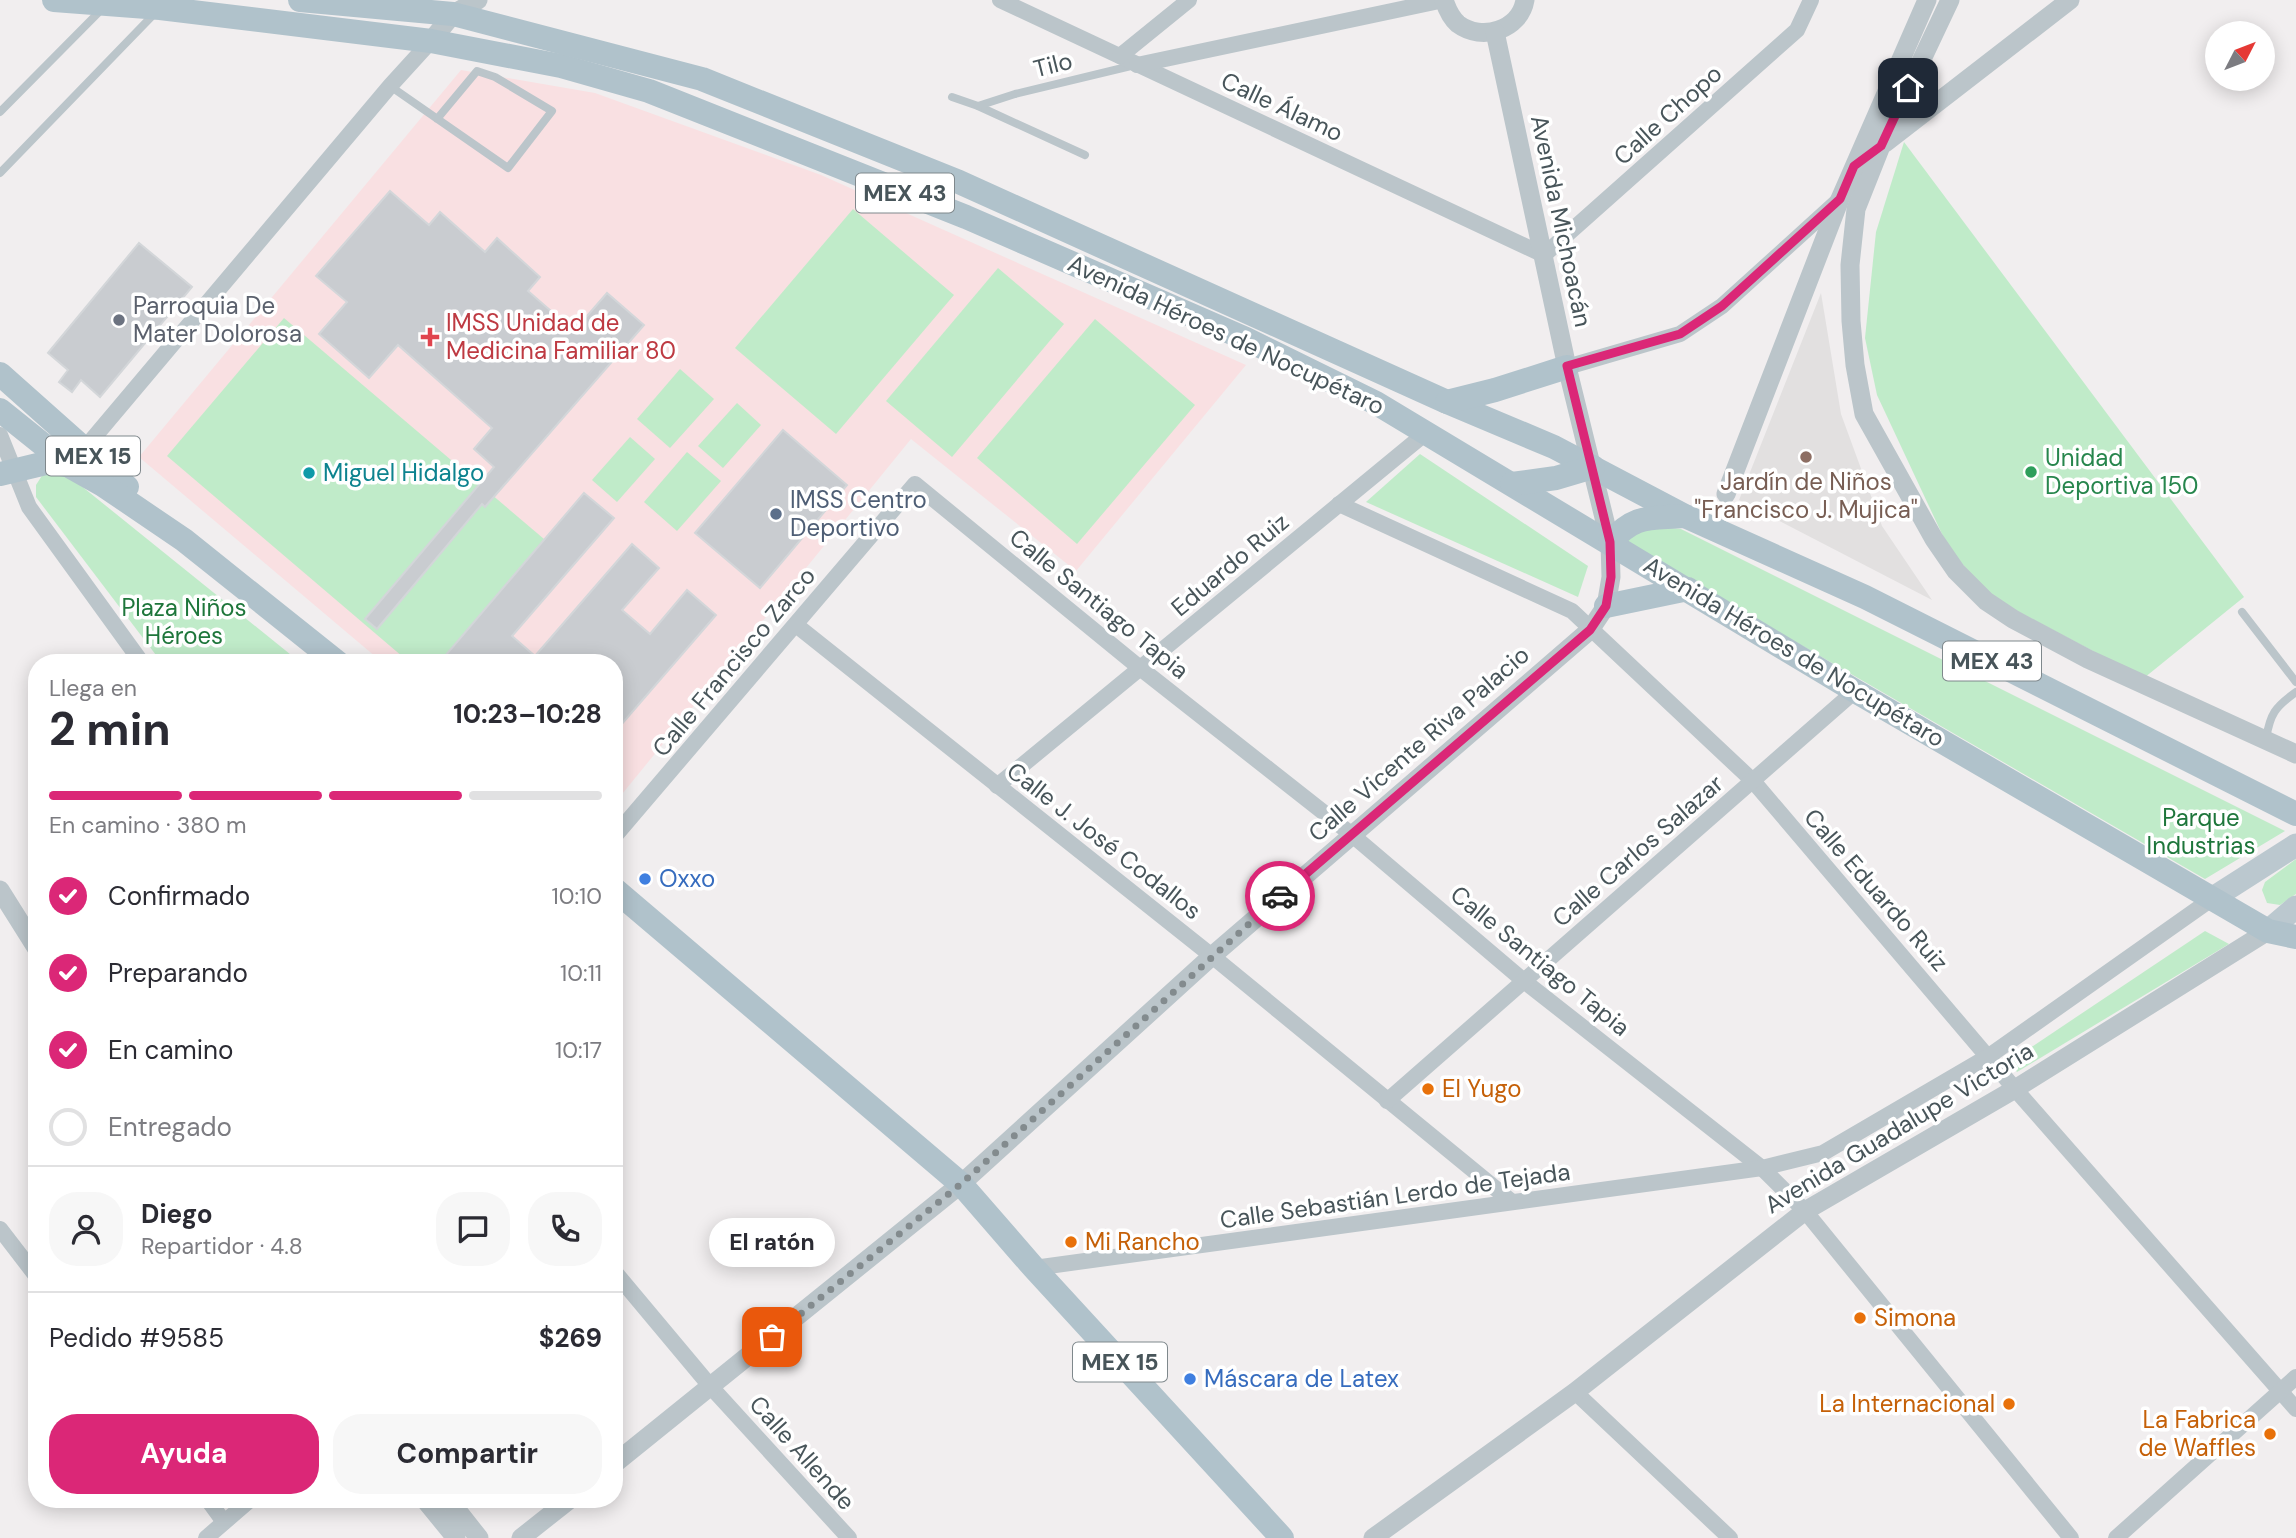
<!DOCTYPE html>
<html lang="es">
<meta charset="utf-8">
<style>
:root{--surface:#fff;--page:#f7f7f7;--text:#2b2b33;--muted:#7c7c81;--line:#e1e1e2;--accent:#db2777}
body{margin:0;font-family:"DM Sans",sans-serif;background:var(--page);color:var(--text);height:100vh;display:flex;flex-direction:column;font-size:26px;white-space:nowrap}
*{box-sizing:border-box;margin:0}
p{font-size:23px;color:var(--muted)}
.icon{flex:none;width:38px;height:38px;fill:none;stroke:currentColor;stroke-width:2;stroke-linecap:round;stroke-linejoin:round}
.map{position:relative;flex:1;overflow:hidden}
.sheet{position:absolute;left:28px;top:654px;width:595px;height:854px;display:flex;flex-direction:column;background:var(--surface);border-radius:28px;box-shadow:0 4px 18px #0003}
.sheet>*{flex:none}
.needle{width:46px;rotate:48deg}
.buttons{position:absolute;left:2205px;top:21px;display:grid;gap:14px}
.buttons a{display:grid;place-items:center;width:70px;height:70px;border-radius:50%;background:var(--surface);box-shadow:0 4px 18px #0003;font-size:35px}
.pin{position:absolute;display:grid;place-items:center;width:60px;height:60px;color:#fff;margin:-30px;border-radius:14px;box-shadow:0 4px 10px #0006}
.courier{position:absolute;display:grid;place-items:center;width:70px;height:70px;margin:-35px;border:5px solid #db2777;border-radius:50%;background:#fff;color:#222;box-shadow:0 2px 9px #0007}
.bubble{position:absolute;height:49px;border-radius:24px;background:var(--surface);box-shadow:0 4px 18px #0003;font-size:23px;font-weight:700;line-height:49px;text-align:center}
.head em{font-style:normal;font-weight:700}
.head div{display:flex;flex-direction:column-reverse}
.head{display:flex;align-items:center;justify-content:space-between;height:119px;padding:0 21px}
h1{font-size:46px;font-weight:700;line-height:52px}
.bar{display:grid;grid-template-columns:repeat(4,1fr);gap:10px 7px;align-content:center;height:84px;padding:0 21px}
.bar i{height:9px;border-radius:5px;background:var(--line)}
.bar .on{background:var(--accent)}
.bar p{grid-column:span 4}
.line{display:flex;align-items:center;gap:18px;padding:0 21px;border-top:2px solid var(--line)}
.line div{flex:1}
.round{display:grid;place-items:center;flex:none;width:74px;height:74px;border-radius:28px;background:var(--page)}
ol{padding:0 21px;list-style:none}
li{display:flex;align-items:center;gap:21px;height:77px}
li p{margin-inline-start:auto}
li .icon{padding:7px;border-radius:50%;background:var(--accent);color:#fff;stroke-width:4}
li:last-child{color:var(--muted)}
li i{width:38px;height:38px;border:4px solid var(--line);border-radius:50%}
.action{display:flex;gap:14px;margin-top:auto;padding:14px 21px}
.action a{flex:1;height:80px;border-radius:28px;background:var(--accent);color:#fff;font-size:28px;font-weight:700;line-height:80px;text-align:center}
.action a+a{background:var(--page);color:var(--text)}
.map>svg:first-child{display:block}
</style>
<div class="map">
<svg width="2296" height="1538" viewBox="0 0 2296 1538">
<rect width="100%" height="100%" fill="#f1eeef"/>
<path fill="#e2e0e0" d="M1821,293L1841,414L1882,526L1932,600L1739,500Z"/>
<path fill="#f9e0e2" d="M461,70L595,93L821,175L1246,365L1076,571L911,439L614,804V663H383L139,457Z"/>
<g fill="#c0ebc9">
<path d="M1904,142L2244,597L2144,678L1992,598L1949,549L1877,395L1865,338L1876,232Z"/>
<path d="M853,209L954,295L836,434L735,348Z"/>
<path d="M998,268L1064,324L952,457L886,401Z"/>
<path d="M284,318L544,539L439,663H410L167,456Z"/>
<path d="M1095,319L1195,405L1077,544L977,458Z"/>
<path d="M680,369L714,399L670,448L637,419Z"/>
<path d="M737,403L761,425L723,468L698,446Z"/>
<path d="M630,437L655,459L617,502L592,480Z"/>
<path d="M687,452L721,481L677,531L644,502Z"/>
<path d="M1420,454L1588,566L1578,597L1366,502Z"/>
<path d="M64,472L301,663H162L36,497V485L43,474Z"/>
<path d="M1643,525L1681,529L2285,831L2205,879L1625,543Z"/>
<path d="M2296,859V894L2280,905L2267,903L2262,890L2265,882Z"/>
<path d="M2205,931L2229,944L2017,1072L2009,1062Z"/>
</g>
<g fill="#c9ccd0" stroke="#d3d6d9" stroke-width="2">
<path d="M390,191L429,225L440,212L485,252L497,238L540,277L528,291L574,331L607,293L644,325L485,507L482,504L377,629L365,619L494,467L474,449L492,428L398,345L369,378L319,334L347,302L316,276Z"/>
<path d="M139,243L192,287L100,397L81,380L72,392L59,382L68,370L48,353Z"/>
<path d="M783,430L847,485L760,588L695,533Z"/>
<path d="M584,493L614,518L512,636L535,656L632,544L659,568L622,610L650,634L687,590L716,615L614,733V663H439Z"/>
</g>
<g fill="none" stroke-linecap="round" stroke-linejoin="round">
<g stroke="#bbc5ca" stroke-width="8">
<path d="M390,86L508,168L552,111L495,77L477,71L437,119"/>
<path d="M952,97L978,106L1085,155"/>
<path d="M978,106L1015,94L1135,65"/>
<path d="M0,112L102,9"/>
<path d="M0,173L156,12"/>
<path d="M2242,612L2296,682"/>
<path d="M2266,739C2270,714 2275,707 2296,692"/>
</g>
<g stroke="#bbc5ca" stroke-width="16">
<path d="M1000,0L1544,255L1797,30L1811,0"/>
<path d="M1120,56L1189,0"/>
<path d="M1137,65L1444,0"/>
<path d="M1567,367L1680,334L1722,306L1839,200"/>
<path d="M0,435L29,507L142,663"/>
<path d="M85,448L390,86L431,41"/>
<path d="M1339,504L1572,611L1753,781L2015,1089L2296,1409"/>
<path d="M796,625L1212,956L1512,1202"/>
<path d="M997,786L1427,432"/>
<path d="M614,837L915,484L1140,668L1351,834L1524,981L1762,1168L1805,1211L2071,1538"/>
<path d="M1387,1101L1855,691"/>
<path d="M0,1229L37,1277"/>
<path d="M1034,1268L1762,1168L1823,1153L1989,1056L2213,898"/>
<path d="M614,1271L711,1387L849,1538"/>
<path d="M1575,1392L1730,1538"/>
<path d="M208,1500L224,1522"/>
<path d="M206,1538L250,1500"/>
<path d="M2116,1538L2296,1377"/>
</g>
<g stroke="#bbc5ca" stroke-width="19">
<path d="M1444,0C1447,9 1451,18 1458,24C1482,42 1520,30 1525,0"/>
<path d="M1950,0L1881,146L1856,209L1850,265L1851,321L1855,365L1864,414L1934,539L1956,571L1986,601L2013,619L2088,659L2296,754"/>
<path d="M431,41L453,14L478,0"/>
<path d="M1885,143L2070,0"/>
<path d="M1726,494L1840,199L1927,0"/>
<path d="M0,890L37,949"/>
<path d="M614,1464L961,1184L1212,956L1590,630L1606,606L1611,577L1610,542L1567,367L1495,32"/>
<path d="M425,1500L456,1538"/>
<path d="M449,1500L479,1538"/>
<path d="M521,1538L569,1500"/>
<path d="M1373,1538L1575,1392L1805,1211L2015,1089L2268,931"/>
</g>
<g stroke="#bbc8cf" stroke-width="23">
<path d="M2213,898L2296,845"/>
<path d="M2268,931L2296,907"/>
</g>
<g stroke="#b0c2cb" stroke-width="24">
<path d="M54,0L160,8L431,41L561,66L649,91L966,217L1246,339L1376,403L1855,691L2268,931L2296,937"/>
<path d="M300,0L453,14L702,79L959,182L1447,402L1554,447L1685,516L1865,597L2296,814"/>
<path d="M0,374L127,487"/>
<path d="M1447,402L1495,390L1567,367"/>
<path d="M0,410L71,467L103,485L184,540L338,663"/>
<path d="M0,474L50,462L71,466"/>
<path d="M1512,484L1556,478L1593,467"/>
<path d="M1610,542C1636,514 1648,519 1684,516"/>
<path d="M1606,606L1688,589"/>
<path d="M614,889L961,1184L1034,1268L1282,1538"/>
</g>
</g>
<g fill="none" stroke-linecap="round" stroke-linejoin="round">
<path stroke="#838b8e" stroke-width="7" stroke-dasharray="0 12.6" d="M772,1337L961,1184L1280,896"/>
<path stroke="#db2777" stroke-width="9" d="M1280,896L1590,630L1606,606L1611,577L1610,542L1567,366L1680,334L1722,306L1840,199L1854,166L1881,146L1908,88"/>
</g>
<circle fill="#6b7280" stroke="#fff" stroke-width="2.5" cx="119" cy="320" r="7"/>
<path fill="#e0444e" stroke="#fff" stroke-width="2.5" d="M426.5 326.5h7v7h7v7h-7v7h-7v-7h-7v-7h7z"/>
<circle fill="#8d6e63" stroke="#fff" stroke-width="2.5" cx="1806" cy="457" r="7"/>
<circle fill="#2e9e5b" stroke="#fff" stroke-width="2.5" cx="2031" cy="472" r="7"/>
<circle fill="#0f9aa8" stroke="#fff" stroke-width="2.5" cx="309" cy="473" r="7"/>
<circle fill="#5c6f8a" stroke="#fff" stroke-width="2.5" cx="776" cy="514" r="7"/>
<g fill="#3f7fe0" stroke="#fff" stroke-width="2.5">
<circle cx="645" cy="879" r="7"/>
<circle cx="1190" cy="1379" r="7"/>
</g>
<g fill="#e8710a" stroke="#fff" stroke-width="2.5">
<circle cx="1428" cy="1089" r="7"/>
<circle cx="1071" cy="1242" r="7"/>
<circle cx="1860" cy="1318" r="7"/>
<circle cx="2009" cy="1404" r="7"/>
<circle cx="2270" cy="1434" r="7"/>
</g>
<g text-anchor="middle" stroke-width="7" stroke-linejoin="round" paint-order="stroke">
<g fill="#fff" stroke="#7f888c" stroke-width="2">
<rect x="856" y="173.5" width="98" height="39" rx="5"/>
<rect x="46" y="436.5" width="94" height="39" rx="5"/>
<rect x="1943" y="641.5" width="98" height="39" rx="5"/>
<rect x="1073" y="1342.5" width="94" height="39" rx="5"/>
</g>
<g font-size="23" font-weight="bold" fill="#48555a">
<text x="905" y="201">MEX 43</text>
<text x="93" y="464">MEX 15</text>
<text x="1992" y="669">MEX 43</text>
<text x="1120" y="1370">MEX 15</text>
</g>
<g font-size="24" fill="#48555a" stroke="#fff">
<text transform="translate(1053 65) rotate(-14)" y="8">Tilo</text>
<text transform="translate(1282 107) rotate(25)" y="8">Calle Álamo</text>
<text transform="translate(1668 115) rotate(-42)" y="8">Calle Chopo</text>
<text transform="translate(1561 221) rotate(78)" y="8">Avenida Michoacán</text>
<text transform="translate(1226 335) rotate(25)" y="8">Avenida Héroes de Nocupétaro</text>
<text transform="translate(1230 565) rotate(-40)" y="8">Eduardo Ruiz</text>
<text transform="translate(1099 604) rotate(39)" y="8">Calle Santiago Tapia</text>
<text transform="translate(1794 652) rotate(31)" y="8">Avenida Héroes de Nocupétaro</text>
<text transform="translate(734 662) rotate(-50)" y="8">Calle Francisco Zarco</text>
<text transform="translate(1419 744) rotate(-41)" y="8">Calle Vicente Riva Palacio</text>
<text transform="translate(1104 841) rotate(38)" y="8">Calle J. José Codallos</text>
<text transform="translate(1638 851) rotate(-41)" y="8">Calle Carlos Salazar</text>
<text transform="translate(1876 890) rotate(49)" y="8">Calle Eduardo Ruiz</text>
<text transform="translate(1540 961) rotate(39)" y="8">Calle Santiago Tapia</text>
<text transform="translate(1899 1128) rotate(-31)" y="8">Avenida Guadalupe Victoria</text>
<text transform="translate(1395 1196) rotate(-8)" y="8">Calle Sebastián Lerdo de Tejada</text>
<text transform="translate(802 1453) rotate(48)" y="8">Calle Allende</text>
</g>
<g font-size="24" fill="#5b616d" stroke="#fff" text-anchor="start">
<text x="133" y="314">Parroquia De<tspan x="133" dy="28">Mater Dolorosa</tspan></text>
</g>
<g font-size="24" fill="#be3a42" stroke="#fff" text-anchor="start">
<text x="446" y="331">IMSS Unidad de<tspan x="446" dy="28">Medicina Familiar 80</tspan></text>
</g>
<g font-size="24" fill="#27864d" stroke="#fff" text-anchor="start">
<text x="2045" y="466">Unidad<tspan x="2045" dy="28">Deportiva 150</tspan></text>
</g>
<g font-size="24" fill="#0d838f" stroke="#fff" text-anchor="start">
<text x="323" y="481">Miguel Hidalgo</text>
</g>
<g font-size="24" fill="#785e54" stroke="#fff">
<text x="1806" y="490">Jardín de Niños<tspan x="1806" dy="28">"Francisco J. Mujica"</tspan></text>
</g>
<g font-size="24" fill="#4e5e75" stroke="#fff" text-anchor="start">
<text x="790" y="508">IMSS Centro<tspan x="790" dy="28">Deportivo</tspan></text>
</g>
<g font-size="24" fill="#1e763b" stroke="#fff">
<text x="184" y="616">Plaza Niños<tspan x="184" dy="28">Héroes</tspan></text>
<text x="2201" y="826">Parque<tspan x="2201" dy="28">Industrias</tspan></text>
</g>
<g font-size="24" fill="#366cbe" stroke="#fff" text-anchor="start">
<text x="659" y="887">Oxxo</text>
<text x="1204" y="1387">Máscara de Latex</text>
</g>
<g font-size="24" fill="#c56008" stroke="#fff" text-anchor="start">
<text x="1442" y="1097">El Yugo</text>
<text x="1085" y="1250">Mi Rancho</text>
<text x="1874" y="1326">Simona</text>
<text x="1995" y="1412" text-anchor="end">La Internacional</text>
<text x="2256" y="1428" text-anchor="end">La Fabrica<tspan x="2256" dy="28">de Waffles</tspan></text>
</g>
</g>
</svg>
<div class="buttons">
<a><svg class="needle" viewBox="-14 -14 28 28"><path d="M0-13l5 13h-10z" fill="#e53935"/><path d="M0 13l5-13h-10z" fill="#7c7c81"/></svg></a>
</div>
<div class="pin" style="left:772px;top:1337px;background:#ea580c"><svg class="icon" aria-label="bag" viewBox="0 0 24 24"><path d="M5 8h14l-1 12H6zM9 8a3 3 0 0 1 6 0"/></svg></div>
<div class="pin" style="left:1908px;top:88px;background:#1f2937"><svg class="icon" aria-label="home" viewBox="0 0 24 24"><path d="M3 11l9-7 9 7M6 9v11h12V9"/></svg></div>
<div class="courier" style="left:1280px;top:896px"><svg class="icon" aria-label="car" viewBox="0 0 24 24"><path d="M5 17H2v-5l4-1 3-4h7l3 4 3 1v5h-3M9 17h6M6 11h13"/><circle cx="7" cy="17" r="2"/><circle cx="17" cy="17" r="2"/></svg></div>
<div class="bubble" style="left:709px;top:1218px;width:126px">El ratón</div>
<section class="sheet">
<div class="head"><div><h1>2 min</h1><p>Llega en</p></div><em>10:23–10:28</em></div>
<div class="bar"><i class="on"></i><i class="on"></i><i class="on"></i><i></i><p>En camino · 380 m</p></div>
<ol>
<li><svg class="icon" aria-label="check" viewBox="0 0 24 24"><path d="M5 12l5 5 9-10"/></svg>Confirmado<p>10:10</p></li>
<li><svg class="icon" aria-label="check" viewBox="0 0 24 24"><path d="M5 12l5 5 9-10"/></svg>Preparando<p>10:11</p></li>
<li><svg class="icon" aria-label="check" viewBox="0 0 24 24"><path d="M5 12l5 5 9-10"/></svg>En camino<p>10:17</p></li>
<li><i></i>Entregado</li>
</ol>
<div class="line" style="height:126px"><a class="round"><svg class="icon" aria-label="person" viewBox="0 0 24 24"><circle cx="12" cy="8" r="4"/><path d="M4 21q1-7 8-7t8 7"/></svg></a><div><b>Diego</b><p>Repartidor · 4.8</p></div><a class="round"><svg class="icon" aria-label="chat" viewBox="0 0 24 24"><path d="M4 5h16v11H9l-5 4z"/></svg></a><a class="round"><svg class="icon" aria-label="phone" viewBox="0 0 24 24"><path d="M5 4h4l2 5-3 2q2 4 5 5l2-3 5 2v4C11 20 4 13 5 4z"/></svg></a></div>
<div class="line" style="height:91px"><div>Pedido #9585</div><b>$269</b></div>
<div class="action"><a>Ayuda</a><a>Compartir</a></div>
</section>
</div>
